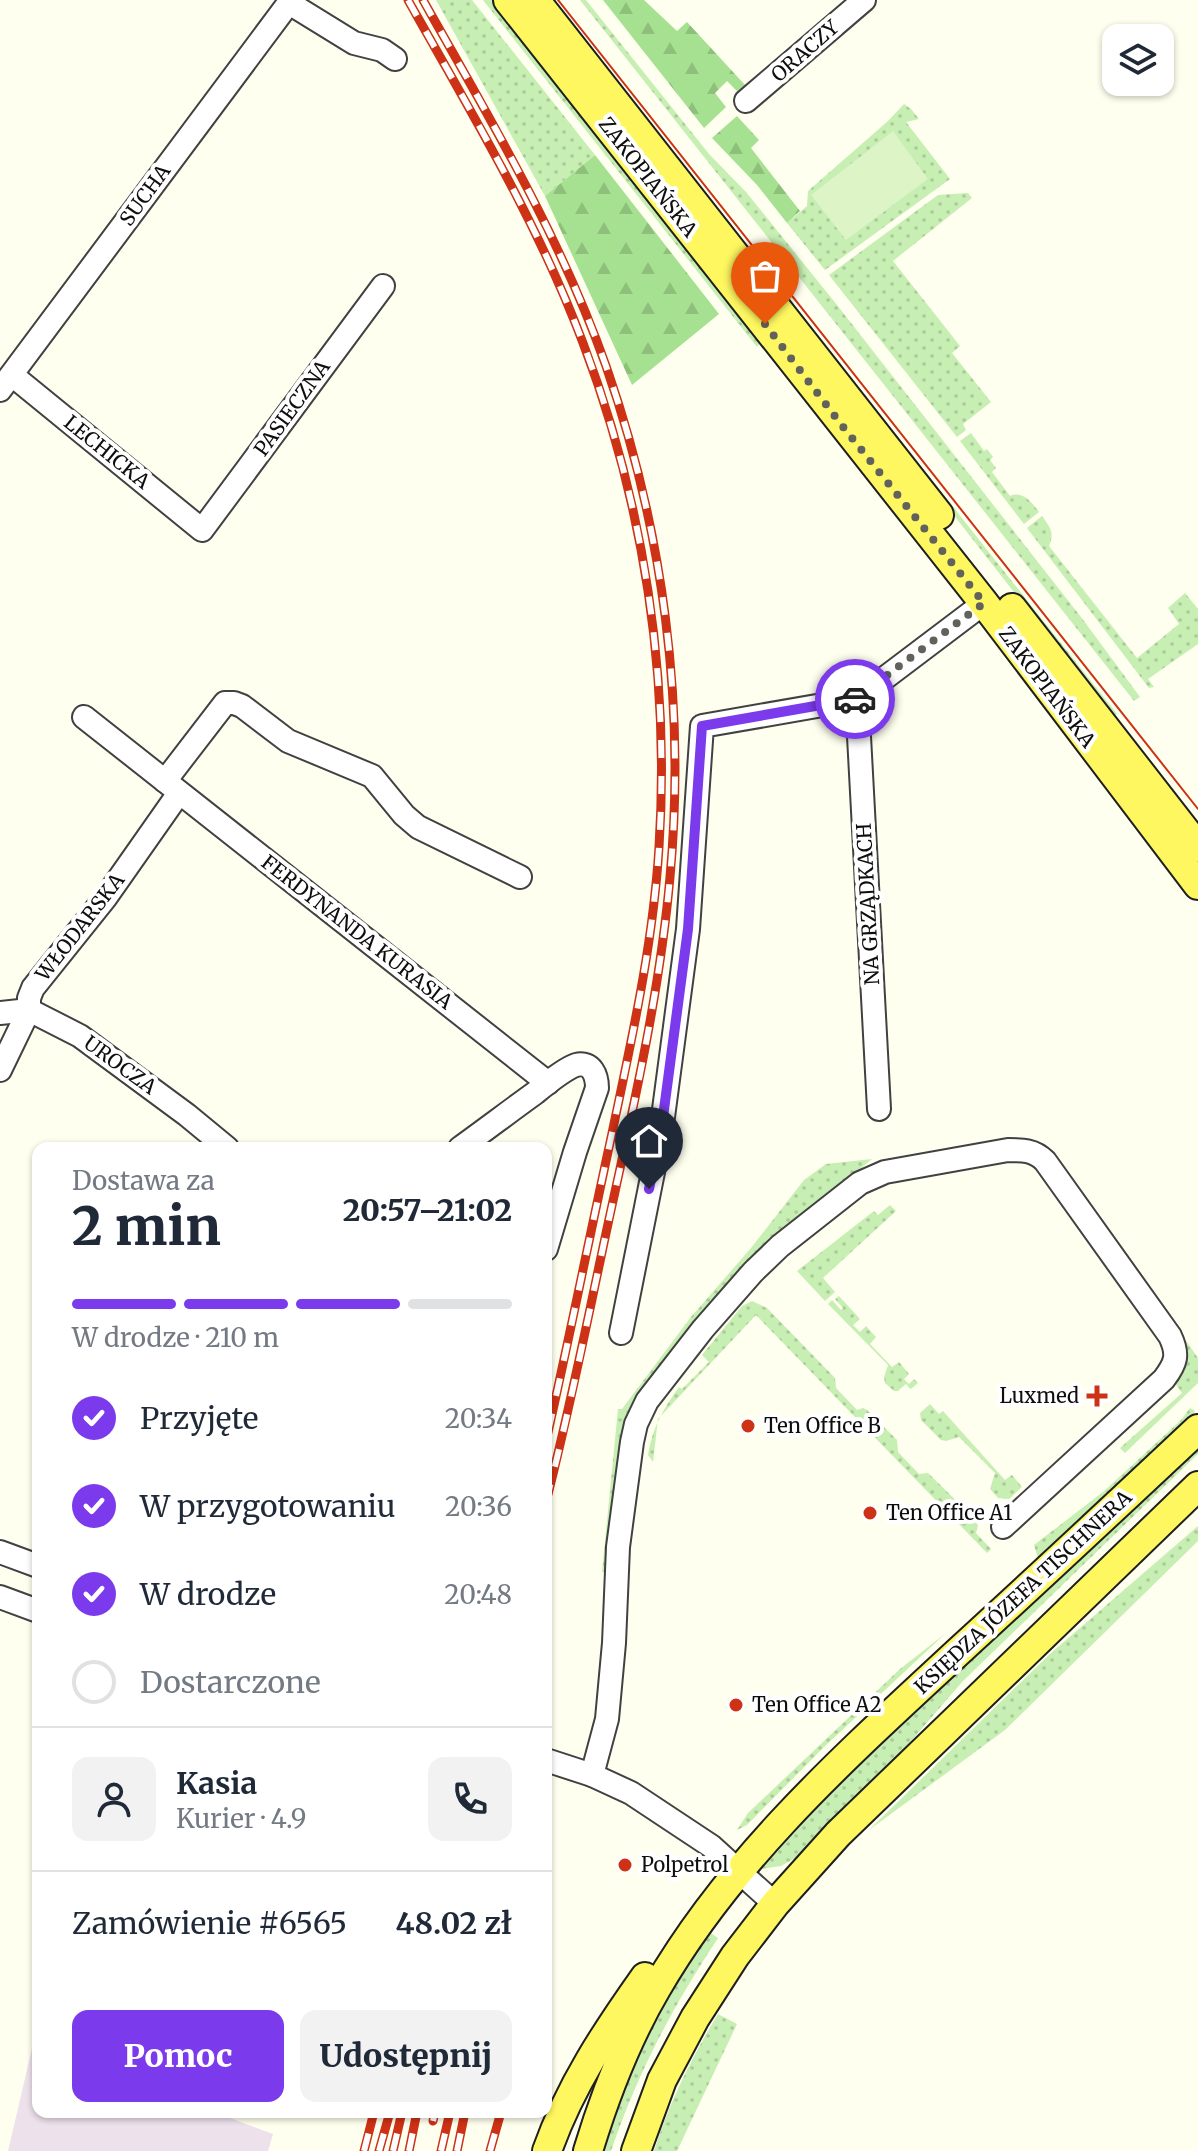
<!DOCTYPE html>
<html lang="pl">
<meta charset="utf-8">
<style>
:root{--surface:#fff;--page:#f2f2f3;--text:#1f2937;--muted:#747a83;--line:#e0e1e3;--accent:#7c3aed}
body{margin:0;font-family:Merriweather,serif;background:var(--page);color:var(--text);height:100vh;display:flex;flex-direction:column;font-size:30px;white-space:nowrap}
*{box-sizing:border-box;margin:0}
p{font-size:26px;color:var(--muted)}
.icon{flex:none;width:44px;height:44px;fill:none;stroke:currentColor;stroke-width:2;stroke-linecap:round;stroke-linejoin:round}
.map{position:relative;flex:1;overflow:hidden}
.details{position:absolute;left:32px;top:1142px;width:520px;height:976px;display:flex;flex-direction:column;background:var(--surface);border-radius:16px;box-shadow:0 2px 6px #0004}
.details>*{flex:none}
.controls{position:absolute;left:1102px;top:24px;display:grid;gap:16px}
.controls a{display:grid;place-items:center;width:72px;height:72px;border-radius:16px;background:var(--surface);box-shadow:0 2px 6px #0004;font-size:40px}
.pin{position:absolute;display:grid;place-items:center;width:68px;height:68px;color:#fff;margin:-82px -34px;border-radius:50% 50% 50% 0;rotate:-45deg;box-shadow:0 0 8px #0007}
.pin .icon{rotate:45deg}
.courier{position:absolute;display:grid;place-items:center;width:80px;height:80px;margin:-40px;border:6px solid #7c3aed;border-radius:50%;background:#fff;color:#222;box-shadow:0 2px 10px #0007}
.head em{font-style:normal;font-weight:800}
.head div{display:flex;flex-direction:column-reverse}
.head{display:flex;align-items:center;justify-content:space-between;height:136px;padding:0 40px}
h1{font-size:52px;font-weight:800;line-height:60px}
.bar{display:grid;grid-template-columns:repeat(4,1fr);gap:12px 8px;align-content:center;height:96px;padding:0 40px}
.bar i{height:10px;border-radius:6px;background:var(--line)}
.bar .on{background:var(--accent)}
.bar p{grid-column:span 4}
.line{display:flex;align-items:center;gap:20px;padding:0 40px;border-top:2px solid var(--line)}
.line div{flex:1}
.round{display:grid;place-items:center;flex:none;width:84px;height:84px;border-radius:16px;background:var(--page)}
ol{padding:0 40px;list-style:none}
li{display:flex;align-items:center;gap:24px;height:88px}
li p{margin-inline-start:auto}
li .icon{padding:8px;border-radius:50%;background:var(--accent);color:#fff;stroke-width:4}
li:last-child{color:var(--muted)}
li i{width:44px;height:44px;border:4px solid var(--line);border-radius:50%}
.action{display:flex;gap:16px;margin-top:auto;padding:16px 40px}
.action a{flex:1;height:92px;border-radius:16px;background:var(--accent);color:#fff;font-size:32px;font-weight:800;line-height:92px;text-align:center}
.action a+a{background:var(--page);color:var(--text)}
.map>svg:first-child{display:block}
</style>
<div class="map">
<svg width="1198" height="2151" viewBox="0 0 1198 2151">
<defs>
<pattern id="grass-dots" width="8" height="8" patternUnits="userSpaceOnUse" patternTransform="scale(2)"><rect width="8" height="8" fill="#c7eeb3"/><path d="M2 2h.1M6 6h.1" fill="none" stroke="#aacb99" stroke-width="1.8" stroke-linecap="round"/></pattern>
<pattern id="forest-firs" width="22" height="20" patternUnits="userSpaceOnUse" patternTransform="scale(2)"><rect width="22" height="20" fill="#a6e191"/><path d="M5 1l3.5 6h-7zM16 11l3.5 6h-7z" fill="#8ec07c"/></pattern>
</defs>
<rect width="100%" height="100%" fill="#ffffef"/>
<path fill="#ede1ec" d="M33,2044L38,2046V2112H214L273,2134L268,2151H8Z"/>
<g fill="url(#grass-dots)">
<path d="M436,0H472L595,155L545,196Z"/>
<path d="M483,0H494L763,339L757,347Z"/>
<path d="M552,0L1117,714L1110,716C925,476 736,240 552,0Z"/>
<path d="M580,0H586L709,154L746,192L837,305L1084,621L1140,697L1134,701Z"/>
<path d="M904,104L911,109L919,119L906,122L950,179L825,270L787,223L807,206L808,191L888,121Z"/>
<path d="M968,193L972,198L893,261L960,346L952,353L991,402L963,424L966,430L957,437L829,275L938,195Z"/>
<path d="M971,433L984,451L987,449L993,457L990,460L996,468L992,472L1010,496C1023,490 1032,503 1039,512L1024,524L960,441Z"/>
<path d="M1042,516C1050,527 1055,533 1049,546L1137,658L1179,624L1168,608L1185,593L1198,609V644L1148,679L1154,687L1149,688L1027,528Z"/>
<path d="M872,1159L756,1254L735,1275L642,1387C611,1443 613,1510 607,1573L602,1572L618,1409H622L691,1317L751,1248L804,1180L826,1164Z"/>
<path d="M890,1205L896,1211L823,1278L835,1292L825,1301L797,1271L874,1211L878,1215Z"/>
<path d="M839,1296L860,1319L853,1325L860,1332L866,1326L876,1337L870,1344L892,1367L899,1362L909,1374L904,1379L909,1384L914,1379L918,1383L911,1389L906,1384L898,1391H894L885,1383L884,1377L888,1365L828,1304L832,1300L841,1310L843,1308L835,1299Z"/>
<path d="M752,1301L767,1308L835,1378L836,1388L857,1410L863,1408L867,1410L897,1440L898,1452L919,1474L928,1473L976,1520L978,1526L976,1533L991,1549L987,1553L756,1315L658,1419L653,1462L648,1455C652,1429 663,1409 679,1387L682,1389L709,1362L702,1355L742,1306Z"/>
<path d="M1175,1325L1198,1358V1383L1125,1453L1120,1448L1182,1393L1175,1383Z"/>
<path d="M930,1404L939,1414L943,1411L1005,1480L1012,1475L1022,1487L1009,1499L998,1498L990,1489L995,1473L959,1437L946,1441L941,1440L921,1420L920,1413Z"/>
<path d="M1190,1408L1195,1411L1186,1423L1051,1548L1038,1558L1034,1545L1103,1492L1181,1420Z"/>
<path d="M1198,1446V1454L963,1681L892,1763L801,1855L781,1866L761,1869L784,1839L837,1784Z"/>
<path d="M1198,1526V1541L1005,1730L869,1830L1051,1653Z"/>
<path d="M946,1633L824,1747L747,1825L737,1830L748,1813L900,1669Z"/>
<path d="M708,1931L718,1938C672,2008 638,2072 611,2151H600L626,2080L655,2016Z"/>
<path d="M718,2014L737,2024L677,2151H654C669,2103 692,2057 718,2014Z"/>
</g>
<g fill="url(#forest-firs)">
<path d="M603,0H644L677,31L687,22L745,85L737,91L727,81L715,93L726,107L704,128Z"/>
<path d="M737,116L759,140L751,148L800,211L787,223L757,185L712,138Z"/>
<path d="M595,155L719,314L632,385L545,196Z"/>
</g>
<path fill="#dcf4c6" d="M893,131L928,179L846,240L811,195Z"/>
<g fill="none" stroke-linecap="round" stroke-linejoin="round">
<defs>
<g id="minor">
<path d="M289,3L354,43L382,50L395,59"/>
<path d="M746,101L864,0"/>
<path d="M12,375L202,530L383,286"/>
<path d="M0,390L291,0"/>
<path d="M857,699L879,1109"/>
<path d="M84,717L548,1083"/>
<path d="M165,781L225,703H234L242,706L288,741L372,776L404,815L418,827L520,877"/>
<path d="M0,1013L29,1010L80,1036L187,1115L227,1148"/>
<path d="M0,1070L29,1010V998L33,988L106,897L179,793"/>
<path d="M460,1148C485,1130 510,1111 535,1093C546,1084 564,1069 576,1065C592,1061 597,1076 597,1088L575,1152L546,1249"/>
<path d="M621,1333L661,1132L688,929L702,726L857,699L984,603"/>
<path d="M0,1552L38,1566"/>
<path d="M0,1597L38,1611"/>
<path d="M546,1760L592,1775L631,1793L711,1846L775,1904"/>
<path d="M592,1775L607,1719L614,1643L618,1547L632,1442L636,1424L647,1401L703,1329L753,1272L780,1246L860,1183L885,1172L1008,1150C1023,1150 1034,1150 1045,1161L1170,1336C1179,1355 1176,1363 1164,1379L1003,1527"/>
</g>
<g id="major">
<path d="M508,0L984,603L1198,885"/>
<path d="M535,0L939,515"/>
<path d="M1012,608L1198,847"/>
<path d="M547,2151C570,2086 606,2032 645,1977"/>
<path d="M588,2151C605,2095 626,2040 656,1989C732,1857 847,1755 958,1652C1039,1578 1118,1504 1198,1429"/>
<path d="M636,2151L662,2080L695,2018L735,1956L775,1904L838,1834L1198,1486"/>
</g>
</defs>
<use href="#minor" stroke="#414141" stroke-width="26"/>
<use href="#major" stroke="#1f1f1f" stroke-width="32"/>
<use href="#minor" stroke="#fff" stroke-width="22"/>
<use href="#major" stroke="#fff75f" stroke-width="28"/>
<path stroke="#cd3116" stroke-width="2" d="M558,0L1198,809"/>
<defs>
<g id="rail">
<path d="M408,0C471,112 538,223 583,343C644,503 670,676 659,847C653,946 631,1042 611,1138C589,1239 569,1340 546,1441"/>
<path d="M423,0C490,119 560,236 606,366C663,529 686,704 670,877C660,990 635,1100 611,1210C590,1307 571,1405 546,1502"/>
<path d="M546,1908L547,1905"/>
<path d="M433,2121L435,2112"/>
<path d="M364,2151L374,2112"/>
<path d="M379,2151L390,2112"/>
<path d="M393,2151L402,2112"/>
<path d="M409,2151L417,2112"/>
<path d="M441,2151L450,2112"/>
<path d="M457,2151L465,2112"/>
<path d="M490,2151L501,2112"/>
</g>
</defs>
<use href="#rail" stroke="#cd3116" stroke-width="9"/>
<use href="#rail" stroke="#fff" stroke-width="6" stroke-dasharray="18" stroke-linecap="butt"/>
</g>
<g fill="none" stroke-linecap="round" stroke-linejoin="round">
<path stroke="#62625d" stroke-width="8" stroke-dasharray="0 14.4" d="M765,324L840,423L984,603L855,699"/>
<path stroke="#7c3aed" stroke-width="10" d="M649,1189L661,1132L688,929L702,726L855,699"/>
</g>
<g fill="#cd3116" stroke="#fff" stroke-width="3">
<path d="M1093 1384h8v8h8v8h-8v8h-8v-8h-8v-8h8z"/>
<circle cx="748" cy="1426" r="8"/>
<circle cx="870" cy="1513" r="8"/>
<circle cx="736" cy="1705" r="8"/>
<circle cx="625" cy="1865" r="8"/>
</g>
<g text-anchor="middle" stroke-width="8" stroke-linejoin="round" paint-order="stroke">
<g font-size="20" fill="#0e0e0e" stroke="#fff">
<text transform="translate(805 51) rotate(-41)" y="7">ORACZY</text>
<text transform="translate(648 177) rotate(52)" y="7">ZAKOPIAŃSKA</text>
<text transform="translate(145 195) rotate(-54)" y="7">SUCHA</text>
<text transform="translate(292 408) rotate(-54)" y="7">PASIECZNA</text>
<text transform="translate(107 452) rotate(39)" y="7">LECHICKA</text>
<text transform="translate(1047 687) rotate(53)" y="7">ZAKOPIAŃSKA</text>
<text transform="translate(868 904) rotate(-93)" y="7">NA GRZĄDKACH</text>
<text transform="translate(80 927) rotate(-52)" y="7">WŁODARSKA</text>
<text transform="translate(357 932) rotate(38)" y="7">FERDYNANDA KURASIA</text>
<text transform="translate(120 1065) rotate(36)" y="7">UROCZA</text>
<text transform="translate(1023 1592) rotate(-43)" y="7">KSIĘDZA JÓZEFA TISCHNERA</text>
</g>
<g font-size="20" fill="#0e0e0e" stroke="#fff" text-anchor="start">
<text x="1079" y="1403" text-anchor="end">Luxmed</text>
<text x="764" y="1433">Ten Office B</text>
<text x="886" y="1520">Ten Office A1</text>
<text x="752" y="1712">Ten Office A2</text>
<text x="641" y="1872">Polpetrol</text>
</g>
</g>
</svg>
<div class="controls">
<a><svg class="icon" aria-label="layers" viewBox="0 0 24 24"><path d="M12 4l9 5-9 5-9-5zM3 14l9 5 9-5"/></svg></a>
</div>
<div class="pin" style="left:765px;top:324px;background:#ea580c"><svg class="icon" aria-label="bag" viewBox="0 0 24 24"><path d="M5 8h14l-1 12H6zM9 8a3 3 0 0 1 6 0"/></svg></div>
<div class="pin" style="left:649px;top:1189px;background:#1f2937"><svg class="icon" aria-label="home" viewBox="0 0 24 24"><path d="M3 11l9-7 9 7M6 9v11h12V9"/></svg></div>
<div class="courier" style="left:855px;top:699px"><svg class="icon" aria-label="car" viewBox="0 0 24 24"><path d="M5 17H2v-5l4-1 3-4h7l3 4 3 1v5h-3M9 17h6M6 11h13"/><circle cx="7" cy="17" r="2"/><circle cx="17" cy="17" r="2"/></svg></div>
<section class="details">
<div class="head"><div><h1>2 min</h1><p>Dostawa za</p></div><em>20:57–21:02</em></div>
<div class="bar"><i class="on"></i><i class="on"></i><i class="on"></i><i></i><p>W drodze · 210 m</p></div>
<ol>
<li><svg class="icon" aria-label="check" viewBox="0 0 24 24"><path d="M5 12l5 5 9-10"/></svg>Przyjęte<p>20:34</p></li>
<li><svg class="icon" aria-label="check" viewBox="0 0 24 24"><path d="M5 12l5 5 9-10"/></svg>W przygotowaniu<p>20:36</p></li>
<li><svg class="icon" aria-label="check" viewBox="0 0 24 24"><path d="M5 12l5 5 9-10"/></svg>W drodze<p>20:48</p></li>
<li><i></i>Dostarczone</li>
</ol>
<div class="line" style="height:144px"><a class="round"><svg class="icon" aria-label="person" viewBox="0 0 24 24"><circle cx="12" cy="8" r="4"/><path d="M4 21q1-7 8-7t8 7"/></svg></a><div><b>Kasia</b><p>Kurier · 4.9</p></div><a class="round"><svg class="icon" aria-label="phone" viewBox="0 0 24 24"><path d="M5 4h4l2 5-3 2q2 4 5 5l2-3 5 2v4C11 20 4 13 5 4z"/></svg></a></div>
<div class="line" style="height:104px"><div>Zamówienie #6565</div><b>48.02 zł</b></div>
<div class="action"><a>Pomoc</a><a>Udostępnij</a></div>
</section>
</div>
